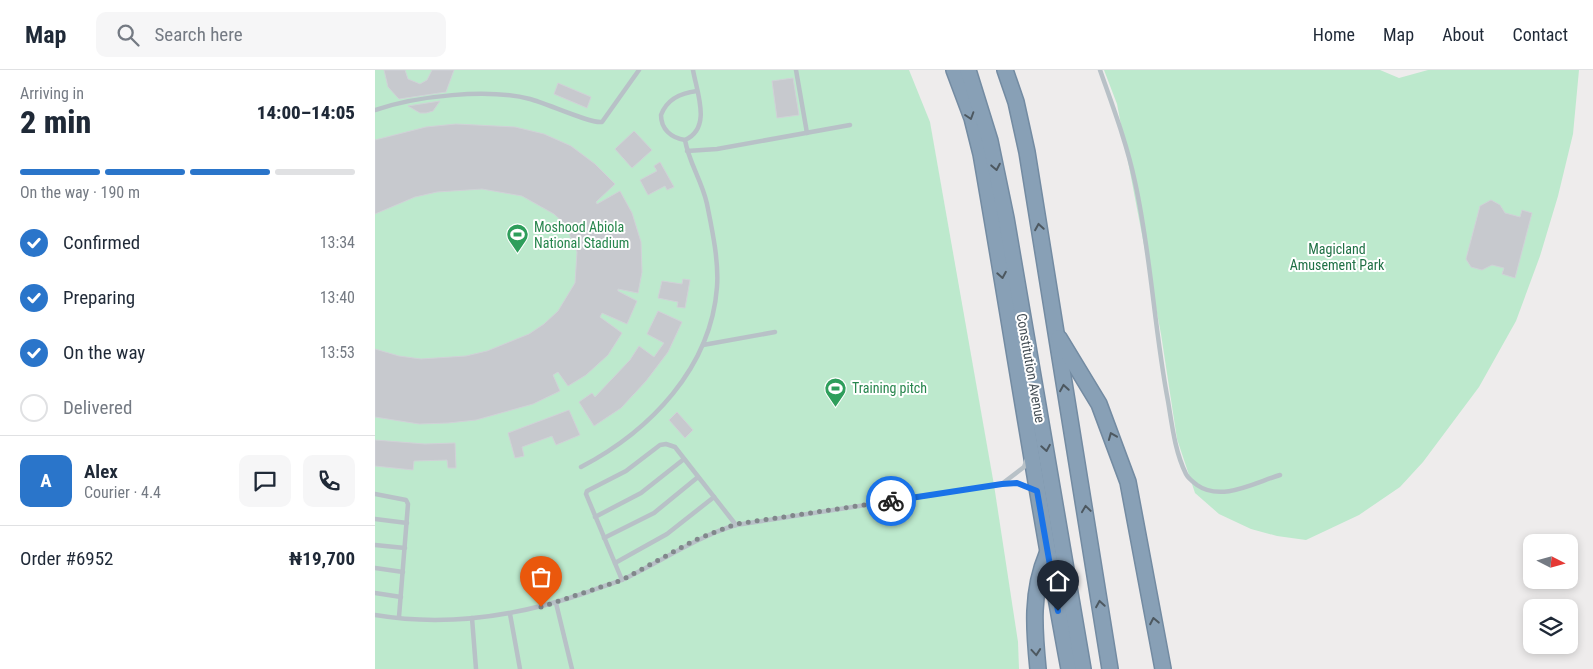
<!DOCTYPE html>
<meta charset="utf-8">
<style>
:root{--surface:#fff;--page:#f6f6f7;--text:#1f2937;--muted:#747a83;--line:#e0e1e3;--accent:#2a75ca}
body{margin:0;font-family:"Roboto Condensed",sans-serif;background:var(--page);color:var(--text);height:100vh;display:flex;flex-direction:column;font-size:19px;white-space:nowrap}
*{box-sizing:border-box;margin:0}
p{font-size:16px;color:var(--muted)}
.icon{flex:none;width:28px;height:28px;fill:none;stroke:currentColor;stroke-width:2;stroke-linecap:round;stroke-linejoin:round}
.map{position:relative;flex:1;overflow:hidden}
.sheet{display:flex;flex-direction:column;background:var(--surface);width:375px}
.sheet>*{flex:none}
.needle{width:32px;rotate:96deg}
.buttons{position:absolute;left:1148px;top:464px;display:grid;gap:10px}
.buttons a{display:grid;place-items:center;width:55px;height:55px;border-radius:10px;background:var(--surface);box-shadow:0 2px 8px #0003;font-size:25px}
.pin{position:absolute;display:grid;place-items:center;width:42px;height:42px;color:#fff;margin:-51px -21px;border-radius:50% 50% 50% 0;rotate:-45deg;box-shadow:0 0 5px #0007}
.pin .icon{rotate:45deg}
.courier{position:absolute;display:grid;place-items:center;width:50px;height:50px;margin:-25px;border:4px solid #1a73e8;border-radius:50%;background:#fff;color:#222;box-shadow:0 1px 6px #0007}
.summary em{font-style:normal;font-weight:800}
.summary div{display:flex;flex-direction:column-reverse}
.summary{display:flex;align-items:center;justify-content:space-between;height:85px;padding:0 20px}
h1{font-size:32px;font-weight:800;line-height:38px}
.bar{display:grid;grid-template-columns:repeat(4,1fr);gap:8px 5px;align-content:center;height:60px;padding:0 20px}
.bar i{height:6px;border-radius:4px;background:var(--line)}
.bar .active{background:var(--accent)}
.bar p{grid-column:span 4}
.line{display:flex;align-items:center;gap:12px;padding:0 20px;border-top:1px solid var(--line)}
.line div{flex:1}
.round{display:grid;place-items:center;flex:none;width:52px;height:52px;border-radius:10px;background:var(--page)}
ol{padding:0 20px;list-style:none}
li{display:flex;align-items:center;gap:15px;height:55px}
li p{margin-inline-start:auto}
li .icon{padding:5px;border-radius:50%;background:var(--accent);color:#fff;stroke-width:4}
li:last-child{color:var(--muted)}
li i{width:28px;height:28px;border:2px solid var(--line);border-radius:50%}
header{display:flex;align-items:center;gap:30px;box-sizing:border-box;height:70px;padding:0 25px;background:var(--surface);border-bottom:1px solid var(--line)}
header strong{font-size:24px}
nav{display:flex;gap:28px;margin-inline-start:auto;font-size:18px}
.search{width:350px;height:45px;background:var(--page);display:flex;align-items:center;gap:12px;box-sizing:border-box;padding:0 18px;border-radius:10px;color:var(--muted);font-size:19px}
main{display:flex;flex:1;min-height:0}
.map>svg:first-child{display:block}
</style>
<header>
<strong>Map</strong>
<div class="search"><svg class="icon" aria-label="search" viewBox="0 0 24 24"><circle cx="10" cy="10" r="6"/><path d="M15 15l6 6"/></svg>Search here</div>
<nav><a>Home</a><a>Map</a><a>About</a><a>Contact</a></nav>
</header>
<main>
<section class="sheet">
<div class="summary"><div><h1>2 min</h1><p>Arriving in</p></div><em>14:00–14:05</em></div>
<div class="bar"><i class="active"></i><i class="active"></i><i class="active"></i><i></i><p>On the way · 190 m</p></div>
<ol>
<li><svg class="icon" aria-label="check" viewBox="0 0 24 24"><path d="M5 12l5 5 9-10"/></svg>Confirmed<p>13:34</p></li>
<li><svg class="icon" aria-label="check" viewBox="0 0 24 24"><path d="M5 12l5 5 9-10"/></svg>Preparing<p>13:40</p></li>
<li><svg class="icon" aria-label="check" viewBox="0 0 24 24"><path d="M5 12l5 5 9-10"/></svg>On the way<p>13:53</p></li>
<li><i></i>Delivered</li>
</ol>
<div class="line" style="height:90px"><b class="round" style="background:var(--accent);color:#fff">A</b><div><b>Alex</b><p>Courier · 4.4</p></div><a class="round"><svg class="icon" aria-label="chat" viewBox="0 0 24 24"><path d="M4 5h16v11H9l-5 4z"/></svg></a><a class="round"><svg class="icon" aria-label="phone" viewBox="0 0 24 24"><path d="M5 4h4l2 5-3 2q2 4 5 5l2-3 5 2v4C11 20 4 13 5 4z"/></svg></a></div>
<div class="line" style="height:65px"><div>Order #6952</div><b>₦19,700</b></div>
</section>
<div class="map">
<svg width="1218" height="599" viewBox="0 0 1218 599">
<rect width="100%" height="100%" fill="#eeecec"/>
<g fill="#bde9cd">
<path d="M0,0H534L555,52L619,415L643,572L644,599H0Z"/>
<path d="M729,0H1005L1024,8L1053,0H1204L1198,64L1183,126L1165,186L1141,251L1104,317L1048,392L1025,417L984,445L931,470L902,466L876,459L844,444L820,423L802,369L786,264L742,34Z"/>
</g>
<g fill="#c7c9ce" stroke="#d0d2d7">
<path d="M9,0H30L33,9L45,14L52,10L57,0H79L71,22L24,29L13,17Z"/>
<path d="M418,8L424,45L402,48L397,11Z"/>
<path d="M183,13L216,27L212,38L179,24Z"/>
<path d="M65,31L58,41L51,43H45L33,36Z"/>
<path d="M81,54L140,57L169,64L196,76L220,94L240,114L221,132L222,134L245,121L257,143L266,172L267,202L263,223L243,219V221L262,231L252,254L227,243L225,247L247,263L233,285L211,305L193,316L183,302L178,305L185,321L158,334L101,350L73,353L44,354L0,347V279L24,286L46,289L91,286L112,281L154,264L169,254L183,241L200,213L202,182L190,154L179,144L147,126L107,119L62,122L40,127L0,144V70L51,57Z"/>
<path d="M259,61L277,80L257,98L240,79Z"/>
<path d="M285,92L299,117L292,120L290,116L273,125L265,110L282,101L279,96Z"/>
<path d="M1116,130L1125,135L1130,143L1145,147L1147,140L1157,143L1140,208L1127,204L1129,198L1117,195L1107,200L1096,197L1091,189L1105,136Z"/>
<path d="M308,209L315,210L310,238L302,237L303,232L283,228L287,211L307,214Z"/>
<path d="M283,241L307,252L293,282L271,311L246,338L219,356L204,332L217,323L220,327L255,290L264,276L279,287L289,273L272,264Z"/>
<path d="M194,340L205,365L181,375L177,366L147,377L149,386L140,388L133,363Z"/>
<path d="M302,342L318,360L310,368L294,350Z"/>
<path d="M0,370L50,374L80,373L81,398H73L72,390L39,391L38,400L0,396Z"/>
</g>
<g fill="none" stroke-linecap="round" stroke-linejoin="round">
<defs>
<g id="motorway">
<path d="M579,0L597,48L606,84C636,256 662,428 694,599"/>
<path d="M593,0L615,71L631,148L708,599"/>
<path d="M630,0L641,32L652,82L735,599"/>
<path d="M684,268L724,334L753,412L788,599"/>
<path d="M663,599C659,559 656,522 672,484"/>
</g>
</defs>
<use href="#motorway" stroke="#738ba2" stroke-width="18"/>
<g stroke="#b8c1c7" stroke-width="4.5">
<path d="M421,0L432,63"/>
<path d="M725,0C738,37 752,74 760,112C776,184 779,258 793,331C797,355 800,382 811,404C813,408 818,412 822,415C846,432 879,413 905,405"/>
<path d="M0,40C42,26 112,18 155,29C171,33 216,54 227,52L264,0"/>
<path d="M310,70C296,68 286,59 286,45C292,29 305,23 322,21"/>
<path d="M312,81L342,79L475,55"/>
<path d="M328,275L400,262"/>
<path d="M206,397C275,361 336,298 342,217C344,191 337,159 332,134C327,111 314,93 310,70C337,58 322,23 318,0"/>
<path d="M628,413L649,397L652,389"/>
<path d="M0,424L31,430L33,434L24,547"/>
<path d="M220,447L266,423L309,389"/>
<path d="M0,449L32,453"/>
<path d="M229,468L279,443L323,407"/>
<path d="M0,475L30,478"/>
<path d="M240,493L292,464L339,427"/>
<path d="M0,498L28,502"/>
<path d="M247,510L211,424L212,421L251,401L285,375L291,374L300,377L361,455"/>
<path d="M0,523L26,527"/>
<path d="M181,533L197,599"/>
<path d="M135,544L145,599"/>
<path d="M0,545C72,557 144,546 213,522C225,517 237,514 249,509C287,491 321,467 361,455L627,414L642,413L658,419"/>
<path d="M97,548L101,599"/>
</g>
<use href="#motorway" stroke="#88a0b6" stroke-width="15"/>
</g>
<defs><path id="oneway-chevron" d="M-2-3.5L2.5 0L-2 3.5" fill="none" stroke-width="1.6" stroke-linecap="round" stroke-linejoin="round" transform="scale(1.25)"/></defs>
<g stroke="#4d5860">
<use href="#oneway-chevron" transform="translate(595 46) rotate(72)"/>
<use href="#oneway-chevron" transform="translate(621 97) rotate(79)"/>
<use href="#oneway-chevron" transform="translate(664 157) rotate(-99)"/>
<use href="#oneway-chevron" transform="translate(627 205) rotate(80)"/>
<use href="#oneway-chevron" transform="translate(689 318) rotate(-99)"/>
<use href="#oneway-chevron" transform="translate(737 366) rotate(-112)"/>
<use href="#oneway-chevron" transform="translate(671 378) rotate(80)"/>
<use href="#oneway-chevron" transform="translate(711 439) rotate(-98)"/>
<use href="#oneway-chevron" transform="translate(725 534) rotate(-99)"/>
<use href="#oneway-chevron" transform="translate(779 551) rotate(-101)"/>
<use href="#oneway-chevron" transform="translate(661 582) rotate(85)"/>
</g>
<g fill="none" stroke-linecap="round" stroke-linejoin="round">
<path stroke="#81878b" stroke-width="5" stroke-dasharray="0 9" d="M166,537L247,510L320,470L361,454L516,431"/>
<path stroke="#1a73e8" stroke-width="6" d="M516,431L627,414L642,413L662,421L683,541"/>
</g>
<defs>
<symbol id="stadium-pin" viewBox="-11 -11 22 30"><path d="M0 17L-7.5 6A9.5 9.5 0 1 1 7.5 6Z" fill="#2e9e5b" stroke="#fff"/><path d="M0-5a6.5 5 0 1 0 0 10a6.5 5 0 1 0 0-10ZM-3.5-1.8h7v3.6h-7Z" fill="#fff"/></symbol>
</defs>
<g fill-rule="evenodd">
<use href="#stadium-pin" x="130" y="152" width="25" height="34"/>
<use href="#stadium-pin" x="448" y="306" width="25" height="34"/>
</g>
<g text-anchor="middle" stroke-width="4" stroke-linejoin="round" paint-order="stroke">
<g font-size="14" fill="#27864d" stroke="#fff" text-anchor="start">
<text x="159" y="162">Moshood Abiola<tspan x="159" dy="16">National Stadium</tspan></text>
<text x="477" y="323">Training pitch</text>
</g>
<g font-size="14" fill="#1f7045" stroke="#fff">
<text x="962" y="184">Magicland<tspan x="962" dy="16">Amusement Park</tspan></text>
</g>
<g font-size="14" fill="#465057" stroke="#fff">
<text transform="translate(656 298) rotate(80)" y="5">Constitution Avenue</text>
</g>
</g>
</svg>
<div class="buttons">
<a><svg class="needle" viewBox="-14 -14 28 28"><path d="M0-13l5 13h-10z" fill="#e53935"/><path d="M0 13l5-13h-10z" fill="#747a83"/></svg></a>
<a><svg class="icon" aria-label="layers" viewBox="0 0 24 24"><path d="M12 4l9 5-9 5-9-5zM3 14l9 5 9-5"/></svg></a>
</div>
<div class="pin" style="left:166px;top:537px;background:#ea580c"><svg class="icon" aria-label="bag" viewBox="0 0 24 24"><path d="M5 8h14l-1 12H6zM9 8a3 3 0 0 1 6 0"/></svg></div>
<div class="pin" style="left:683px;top:541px;background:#1f2937"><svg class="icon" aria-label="home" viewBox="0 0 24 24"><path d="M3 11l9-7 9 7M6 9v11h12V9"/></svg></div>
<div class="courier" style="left:516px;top:431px"><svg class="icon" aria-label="bike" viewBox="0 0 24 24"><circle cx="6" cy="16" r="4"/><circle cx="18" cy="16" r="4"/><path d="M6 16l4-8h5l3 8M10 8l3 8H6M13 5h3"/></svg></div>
</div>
</main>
